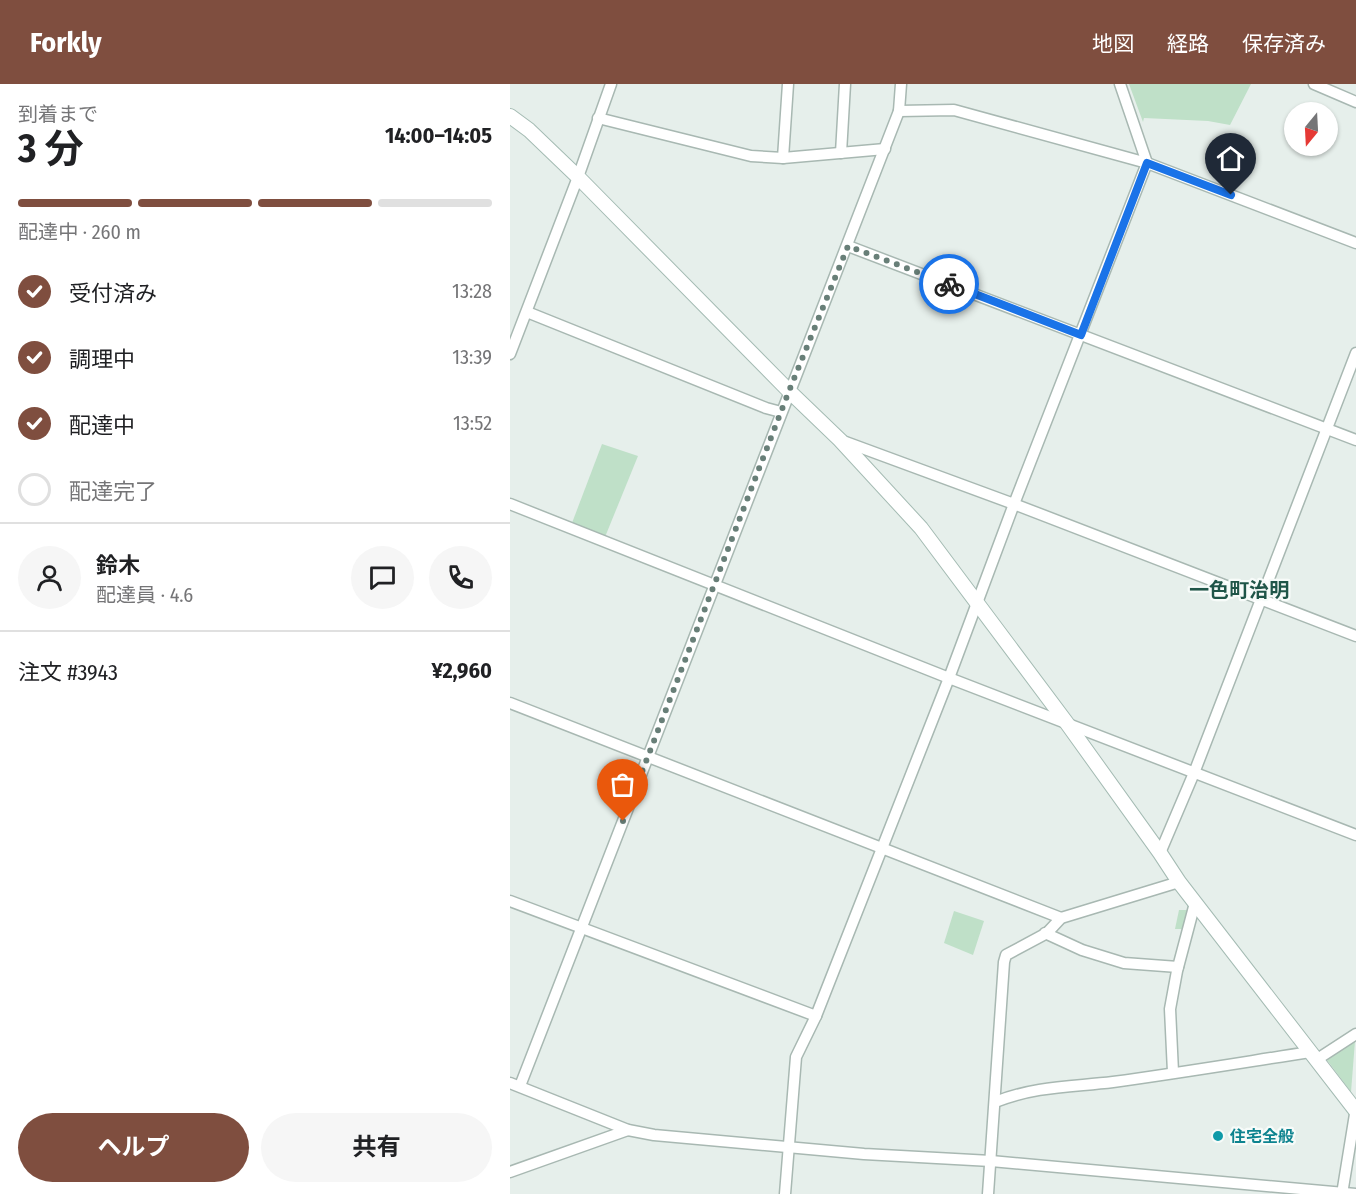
<!DOCTYPE html>
<html lang="ja">
<meta charset="utf-8">
<style>
:root{--surface:#fff;--page:#f6f6f6;--text:#202124;--muted:#757577;--line:#e0e0e0;--accent:#7f4e3f}
body{margin:0;font-family:"Fira Sans Condensed","Noto Sans JP",sans-serif;background:var(--page);color:var(--text);height:100vh;display:flex;flex-direction:column;font-size:22px;white-space:nowrap}
*{box-sizing:border-box;margin:0}
p{font-size:20px;color:var(--muted)}
.icon{flex:none;width:33px;height:33px;fill:none;stroke:currentColor;stroke-width:2;stroke-linecap:round;stroke-linejoin:round}
.map{position:relative;flex:1;overflow:hidden}
.side{display:flex;flex-direction:column;background:var(--surface);width:510px}
.side>*{flex:none}
.needle{width:39px;rotate:198deg}
.controls{position:absolute;left:774px;top:18px;display:grid;gap:12px}
.controls a{display:grid;place-items:center;width:54px;height:54px;border-radius:50%;background:var(--surface);box-shadow:0 2px 4px #0004;font-size:30px}
.pin{position:absolute;display:grid;place-items:center;width:51px;height:51px;color:#fff;margin:-62px -26px;border-radius:50% 50% 50% 0;rotate:-45deg;box-shadow:0 0 6px #0007}
.pin .icon{rotate:45deg}
.courier{position:absolute;display:grid;place-items:center;width:60px;height:60px;margin:-30px;border:4px solid #1a73e8;border-radius:50%;background:#fff;color:#222;box-shadow:0 2px 8px #0007}
.head em{font-style:normal;font-weight:700}
.head div{display:flex;flex-direction:column-reverse}
.head{display:flex;align-items:center;justify-content:space-between;height:102px;padding:0 18px}
h1{font-size:39px;font-weight:700;line-height:45px}
.bar{display:grid;grid-template-columns:repeat(4,1fr);gap:9px 6px;align-content:center;height:72px;padding:0 18px}
.bar i{height:8px;border-radius:4px;background:var(--line)}
.bar .selected{background:var(--accent)}
.bar p{grid-column:span 4}
.line{display:flex;align-items:center;gap:15px;padding:0 18px;border-top:2px solid var(--line)}
.line div{flex:1}
.round{display:grid;place-items:center;flex:none;width:63px;height:63px;border-radius:32px;background:var(--page)}
ol{padding:0 18px;list-style:none}
li{display:flex;align-items:center;gap:18px;height:66px}
li p{margin-inline-start:auto}
li .icon{padding:6px;border-radius:50%;background:var(--accent);color:#fff;stroke-width:4}
li:last-child{color:var(--muted)}
li i{width:33px;height:33px;border:3px solid var(--line);border-radius:50%}
.button{display:flex;gap:12px;margin-top:auto;padding:12px 18px}
.button a{flex:1;height:69px;border-radius:36px;background:var(--accent);color:#fff;font-size:24px;font-weight:700;line-height:69px;text-align:center}
.button a+a{background:var(--page);color:var(--text)}
header{display:flex;align-items:center;gap:36px;box-sizing:border-box;height:84px;padding:0 30px;background:var(--accent);color:#fff}
header strong{font-size:28px}
nav{display:flex;gap:33px;margin-inline-start:auto;font-size:21px}
main{display:flex;flex:1;min-height:0}
.map>svg:first-child{display:block}
</style>
<header>
<strong>Forkly</strong>
<nav><a>地図</a><a>経路</a><a>保存済み</a></nav>
</header>
<main>
<section class="side">
<div class="head"><div><h1>3 分</h1><p>到着まで</p></div><em>14:00–14:05</em></div>
<div class="bar"><i class="selected"></i><i class="selected"></i><i class="selected"></i><i></i><p>配達中 · 260 m</p></div>
<ol>
<li><svg class="icon" aria-label="check" viewBox="0 0 24 24"><path d="M5 12l5 5 9-10"/></svg>受付済み<p>13:28</p></li>
<li><svg class="icon" aria-label="check" viewBox="0 0 24 24"><path d="M5 12l5 5 9-10"/></svg>調理中<p>13:39</p></li>
<li><svg class="icon" aria-label="check" viewBox="0 0 24 24"><path d="M5 12l5 5 9-10"/></svg>配達中<p>13:52</p></li>
<li><i></i>配達完了</li>
</ol>
<div class="line" style="height:108px"><a class="round"><svg class="icon" aria-label="person" viewBox="0 0 24 24"><circle cx="12" cy="8" r="4"/><path d="M4 21q1-7 8-7t8 7"/></svg></a><div><b>鈴木</b><p>配達員 · 4.6</p></div><a class="round"><svg class="icon" aria-label="chat" viewBox="0 0 24 24"><path d="M4 5h16v11H9l-5 4z"/></svg></a><a class="round"><svg class="icon" aria-label="phone" viewBox="0 0 24 24"><path d="M5 4h4l2 5-3 2q2 4 5 5l2-3 5 2v4C11 20 4 13 5 4z"/></svg></a></div>
<div class="line" style="height:78px"><div>注文 #3943</div><b>¥2,960</b></div>
<div class="button"><a>ヘルプ</a><a>共有</a></div>
</section>
<div class="map">
<svg width="846" height="1110" viewBox="0 0 846 1110">
<rect width="100%" height="100%" fill="#e6efeb"/>
<g fill="#bfe0c8">
<path d="M619,0H741L720,41L698,37L634,34L633,38Z"/>
<path d="M92,360L128,372L95,453L62,439Z"/>
<path d="M669,826H677L673,845H665Z"/>
<path d="M444,827L474,837L463,871L434,859Z"/>
<path d="M845,957L841,1008L817,976Z"/>
</g>
<g fill="none" stroke-linecap="round" stroke-linejoin="round">
<defs>
<g id="street">
<path d="M804,0L846,18"/>
<path d="M389,27L444,26L637,79L846,159"/>
<path d="M88,34L241,72L273,74L375,65"/>
<path d="M331,69L335,0"/>
<path d="M273,74L278,0"/>
<path d="M338,162L846,356"/>
<path d="M17,228L256,324L271,328"/>
<path d="M0,270L68,93L101,0"/>
<path d="M333,357L504,420L846,552"/>
<path d="M0,420L439,594L846,751"/>
<path d="M0,619L551,834"/>
<path d="M650,769L684,689L846,269"/>
<path d="M0,817L306,932"/>
<path d="M535,849L572,866L614,879L668,883"/>
<path d="M806,976L846,950"/>
<path d="M663,988L660,925L667,887L685,819"/>
<path d="M0,999L118,1046L144,1051L354,1070L481,1077L846,1110"/>
<path d="M10,1002L389,27L391,0"/>
<path d="M485,1018C526,1002 561,1003 603,998C669,989 735,978 800,968"/>
<path d="M0,1088L118,1046"/>
<path d="M275,1110L286,973L306,932L439,594L504,420L637,79L610,0"/>
<path d="M478,1110L494,878L496,871L537,849L551,834L669,798"/>
<path d="M832,1110L846,1024"/>
</g>
<path id="secondary" d="M0,32L19,46L68,93L279,307L330,356L411,444L556,638L650,769L669,798L846,1027"/>
</defs>
<use href="#street" stroke="#a8b8b2" stroke-width="13"/>
<use href="#secondary" stroke="#a4bbb3" stroke-width="16"/>
<use href="#street" stroke="#fff" stroke-width="10"/>
<use href="#secondary" stroke="#fff" stroke-width="14"/>
</g>
<g fill="none" stroke-linecap="round" stroke-linejoin="round">
<path stroke="#687f78" stroke-width="6" stroke-dasharray="0 10.8" d="M113,737L279,307L338,162L439,200"/>
<path stroke="#1a73e8" stroke-width="8" d="M439,200L571,251L637,79L721,111"/>
</g>
<circle fill="#0f9aa8" stroke="#f7fbf9" stroke-width="2" cx="708" cy="1052" r="6"/>
<g text-anchor="middle" stroke-width="4.5" stroke-linejoin="round" paint-order="stroke">
<g font-size="16" font-weight="bold" fill="#0d838f" stroke="#f7fbf9" text-anchor="start">
<text x="720" y="1058">住宅全般</text>
</g>
<g font-size="20" font-weight="bold" fill="#1f5548" stroke="#f7fbf9">
<text x="729" y="513">一色町治明</text>
</g>
</g>
</svg>
<div class="controls">
<a><svg class="needle" viewBox="-14 -14 28 28"><path d="M0-13l5 13h-10z" fill="#e53935"/><path d="M0 13l5-13h-10z" fill="#757577"/></svg></a>
</div>
<div class="pin" style="left:113px;top:737px;background:#ea580c"><svg class="icon" aria-label="bag" viewBox="0 0 24 24"><path d="M5 8h14l-1 12H6zM9 8a3 3 0 0 1 6 0"/></svg></div>
<div class="pin" style="left:721px;top:111px;background:#1f2937"><svg class="icon" aria-label="home" viewBox="0 0 24 24"><path d="M3 11l9-7 9 7M6 9v11h12V9"/></svg></div>
<div class="courier" style="left:439px;top:200px"><svg class="icon" aria-label="bike" viewBox="0 0 24 24"><circle cx="6" cy="16" r="4"/><circle cx="18" cy="16" r="4"/><path d="M6 16l4-8h5l3 8M10 8l3 8H6M13 5h3"/></svg></div>
</div>
</main>
